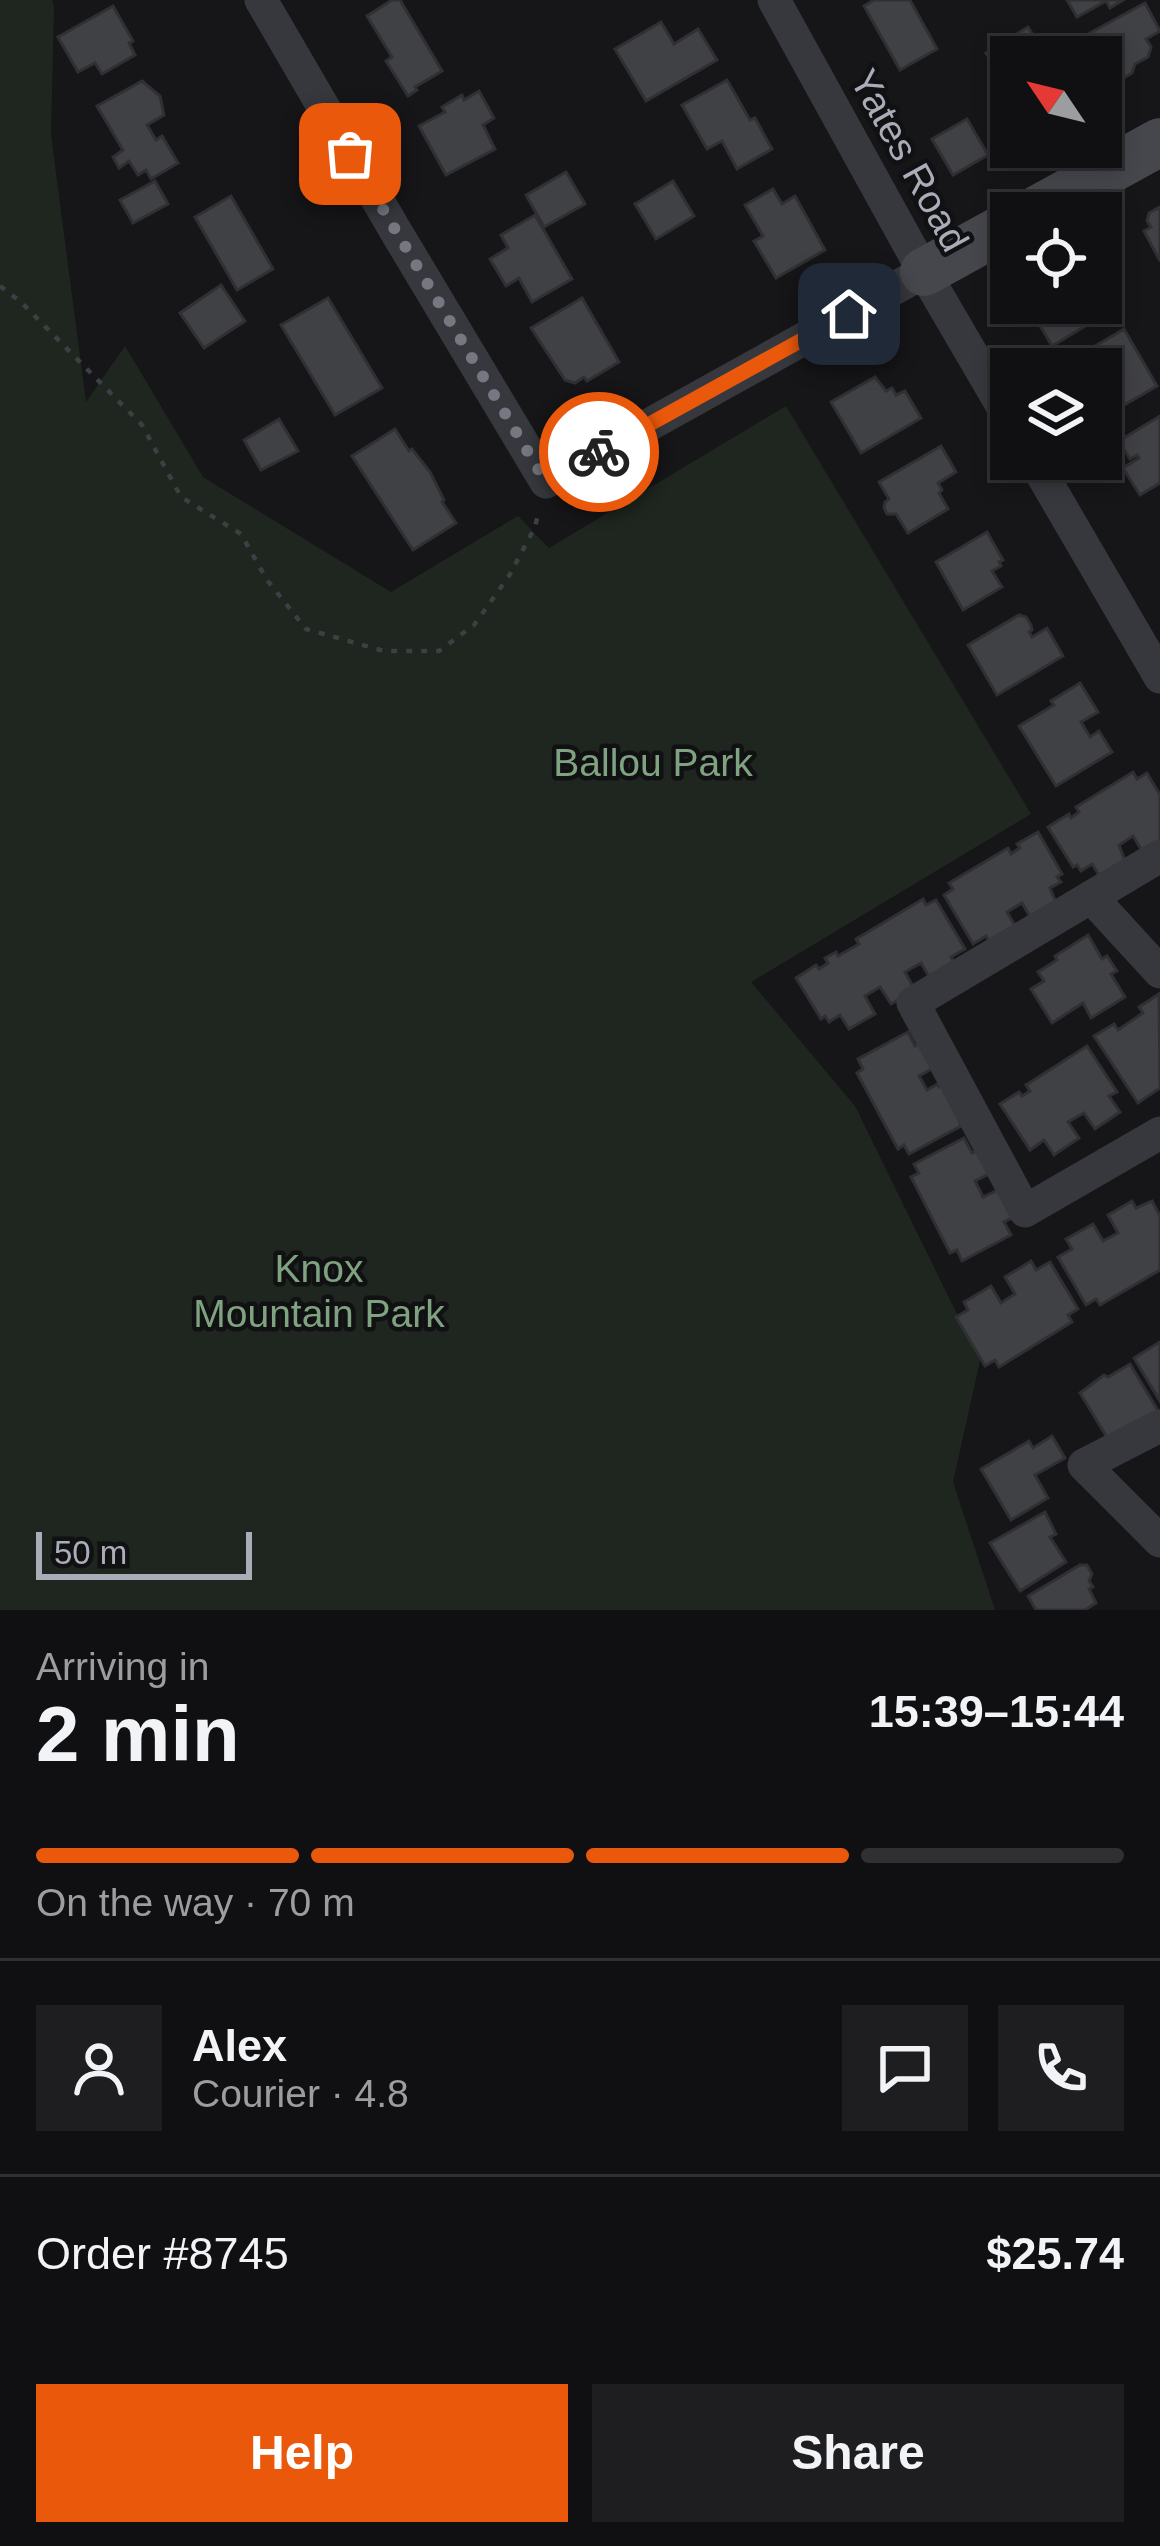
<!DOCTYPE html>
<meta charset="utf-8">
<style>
:root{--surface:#101012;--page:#1e1e20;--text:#f1f3f6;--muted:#9c9d9f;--line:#303032;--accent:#ea580c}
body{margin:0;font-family:Helvetica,sans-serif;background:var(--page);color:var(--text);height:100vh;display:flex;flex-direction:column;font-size:45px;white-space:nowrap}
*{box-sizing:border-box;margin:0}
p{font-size:39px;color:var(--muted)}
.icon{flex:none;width:66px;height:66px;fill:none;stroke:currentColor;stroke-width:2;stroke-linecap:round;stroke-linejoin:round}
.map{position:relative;height:1610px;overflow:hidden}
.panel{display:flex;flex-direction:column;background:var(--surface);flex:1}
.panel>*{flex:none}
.needle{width:78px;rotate:305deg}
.controls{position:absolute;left:990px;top:36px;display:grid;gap:24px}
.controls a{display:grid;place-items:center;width:132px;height:132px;border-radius:0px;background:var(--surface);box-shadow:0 6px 18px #0003,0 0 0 3px var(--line);font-size:60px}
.scale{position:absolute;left:36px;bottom:30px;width:216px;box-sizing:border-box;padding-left:12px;border:6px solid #a8adb8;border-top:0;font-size:33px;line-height:42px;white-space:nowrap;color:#a8adb8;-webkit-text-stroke:9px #111113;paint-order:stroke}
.pin{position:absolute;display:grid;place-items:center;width:102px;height:102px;color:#fff;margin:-51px;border-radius:24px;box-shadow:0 6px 18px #0006}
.courier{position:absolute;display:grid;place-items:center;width:120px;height:120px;margin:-60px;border:9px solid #ea580c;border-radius:50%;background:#fff;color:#222;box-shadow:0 3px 15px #0007}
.overview em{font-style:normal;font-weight:700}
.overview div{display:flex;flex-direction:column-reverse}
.overview{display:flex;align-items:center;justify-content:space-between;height:204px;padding:0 36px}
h1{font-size:78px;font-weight:700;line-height:90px}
.bar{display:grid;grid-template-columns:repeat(4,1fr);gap:18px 12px;align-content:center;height:144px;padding:0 36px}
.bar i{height:15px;border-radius:9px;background:var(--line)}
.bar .on{background:var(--accent)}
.bar p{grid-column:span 4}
.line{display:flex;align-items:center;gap:30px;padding:0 36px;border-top:3px solid var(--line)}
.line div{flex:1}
.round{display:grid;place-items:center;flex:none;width:126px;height:126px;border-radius:0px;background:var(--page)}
.primary-button{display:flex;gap:24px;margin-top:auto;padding:24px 36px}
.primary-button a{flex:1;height:138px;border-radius:0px;background:var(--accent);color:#fff;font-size:48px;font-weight:700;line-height:138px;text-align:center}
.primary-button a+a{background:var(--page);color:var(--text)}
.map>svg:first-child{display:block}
</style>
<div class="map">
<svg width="1160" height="1610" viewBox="0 0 1160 1610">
<rect width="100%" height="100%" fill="#161618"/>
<path fill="#1e261f" d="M0,0H52L54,7L51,135L86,402L125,346L203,477L391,592L518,516L549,548L786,406L1031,814L751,982L855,1106L980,1361L953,1482L995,1610H0Z"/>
<g fill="#404145" stroke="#303034" stroke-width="3">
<path d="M392,0H400L442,71L415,87L417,90L408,96L386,61L392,57L367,16Z"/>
<path d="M874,0H910L937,49L900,70L864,6Z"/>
<path d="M1067,0H1123L1110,8L1106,1L1077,17Z"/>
<path d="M1145,3L1160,31L1146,39L1151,47L1148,57L1135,64L1132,73L1109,87L1103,76H1101V57H1089L1079,39Z"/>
<path d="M113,6L133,41L129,43L135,55L102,74L95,63L78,72L58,37Z"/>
<path d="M661,22L674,44L698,29L717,60L646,101L615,49Z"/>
<path d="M1028,27L1047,57H1011V80L1004,84L986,53Z"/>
<path d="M727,80L750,120L755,118L772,149L737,169L722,141L707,149L682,105Z"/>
<path d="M142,81L160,96L164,115L147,125L156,140L162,136L178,163L151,179L146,170L138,175L129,161L119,168L113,157L123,150L97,106Z"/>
<path d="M479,91L494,118L483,125L495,149L446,175L419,126L445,112L442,107L462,95L464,100Z"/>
<path d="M967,119L988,155L953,175L932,139Z"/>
<path d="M566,172L585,204L544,227L526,195Z"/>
<path d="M155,181L168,204L133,223L120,200Z"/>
<path d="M673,181L694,216L656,239L635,204Z"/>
<path d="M773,189L782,204L795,196L825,250L776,278L754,241L763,236L745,205Z"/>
<path d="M231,196L273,269L237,290L195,217Z"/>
<path d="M1160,207V261L1144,231L1151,227L1147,221L1149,213Z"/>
<path d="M535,215L572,279L532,302L519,278L506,286L490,259L508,248L501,235Z"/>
<path d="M221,285L245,321L204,348L180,313Z"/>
<path d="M1101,287L1114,309L1052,346L1030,309L1038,303H1101Z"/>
<path d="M328,298L382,388L335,415L281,325Z"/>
<path d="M582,298L619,362L587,381L584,377L575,383L565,380L531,328Z"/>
<path d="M1124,329L1157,386L1112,412L1104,409L1101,405V391L1105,389L1101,383V369H1065L1063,365Z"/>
<path d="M875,377L886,391L892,388L896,395L905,391L921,418L861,453L831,402Z"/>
<path d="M1160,416V483L1140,495L1123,468L1139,458L1137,455L1130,459L1119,441Z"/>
<path d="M279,419L298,451L261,470L244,440Z"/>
<path d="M395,429L409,451L412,449L430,472L444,500L442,502L456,523L413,550L352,456Z"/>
<path d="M941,446L956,472L938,483L942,490L939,493L948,509L908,533L896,514H887L884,508L885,502L889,499L879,482Z"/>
<path d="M987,532L1003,560L999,562L1001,566L992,571L1002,587L963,610L936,562Z"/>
<path d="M1019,615L1026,617L1031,625L1032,630L1029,632L1032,637L1047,628L1063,656L997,695L968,645Z"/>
<path d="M1080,683L1098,712L1081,722L1090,737L1099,731L1112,752L1056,786L1019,726L1054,705L1051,701Z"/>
<path d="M1133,772L1137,779L1147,773L1160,795V844L1144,854L1133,836L1119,845L1126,863L1101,878L1092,864L1081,871L1077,865L1073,867L1048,827L1069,814L1071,818L1079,812L1076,807Z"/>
<path d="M1038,832L1062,874L1057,877L1061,882L1050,888L1057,905L1032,920L1022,903L1007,912L1017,929L991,944L986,936L973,944L944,895L953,889L949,883L1008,848L1011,854L1020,848L1017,844Z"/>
<path d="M923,899L926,905L936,900L965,949L951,957L956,965L931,980L921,963L905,972L915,990L891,1004L880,987L865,996L875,1014L849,1029L840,1015L829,1022L825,1016L821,1019L796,978L816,965L819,969L828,963L825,958L836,952L838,956L859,944L856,939Z"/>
<path d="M1088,935L1102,959L1107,956L1117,971L1111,974L1125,997L1091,1018L1083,1003L1052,1023L1031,989L1044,981L1038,972L1057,960L1055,956Z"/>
<path d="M1159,994L1160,1088L1138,1103L1094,1036L1114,1024L1118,1030L1143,1013L1139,1007Z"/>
<path d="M908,1032L915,1046L924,1041L937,1066L919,1076L927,1090L938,1084L939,1087L947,1083L961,1126L909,1154L904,1145L898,1149L857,1073L863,1069L858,1059Z"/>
<path d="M1087,1046L1117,1092L1109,1096L1120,1112L1095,1129L1084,1113L1068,1122L1079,1138L1054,1155L1044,1140L1030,1150L1000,1104L1019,1092L1022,1096L1030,1091L1026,1085Z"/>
<path d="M964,1138L972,1153L980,1149L993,1172L975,1181L983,1197L1000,1189L1014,1217L1004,1222L1011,1235L962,1261L957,1250L950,1253L911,1177L919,1173L914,1164Z"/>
<path d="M1132,1201L1136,1208L1152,1201L1160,1216V1270L1100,1305L1096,1299L1086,1305L1058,1257L1072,1249L1066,1239L1093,1224L1103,1241L1118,1233L1108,1215Z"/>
<path d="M1031,1261L1036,1270L1050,1262L1078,1309L1068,1315L1072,1322L999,1367L995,1360L985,1366L956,1317L968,1310L964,1302L991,1286L1001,1303L1015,1294L1005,1277Z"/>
<path d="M1160,1342V1401L1134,1358Z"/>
<path d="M1130,1364L1160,1414L1108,1439L1080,1393L1104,1375L1108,1377Z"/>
<path d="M1052,1436L1065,1458L1035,1475L1048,1498L1011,1520L981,1469L1029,1441L1033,1448Z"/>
<path d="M1045,1512L1056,1534L1050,1537L1066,1562L1020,1591L990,1543Z"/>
<path d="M1080,1565H1087L1092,1574L1089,1581L1093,1587L1089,1589L1096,1603L1085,1610H1036L1028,1596Z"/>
</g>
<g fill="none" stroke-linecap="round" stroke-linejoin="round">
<path stroke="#3d3f44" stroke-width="4.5" stroke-dasharray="6 9" stroke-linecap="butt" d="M0,286L21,302L142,425L181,497L241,534L267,580L306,629L384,651H439L474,625L509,576L535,527L539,510"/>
<g stroke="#37383d" stroke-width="33">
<path d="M261,0L395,230L546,482L924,272"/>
<path d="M774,0L924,272L1011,421"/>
<path d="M1033,459L1160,677"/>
<path d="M1160,856L913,1003L1025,1211L1160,1133"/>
<path d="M1091,897L1160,972"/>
<path d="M1160,1426L1084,1465L1160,1541"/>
</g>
<g stroke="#45474d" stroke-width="48">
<path d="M1031,213L1160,142"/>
<path d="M924,272L1011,224"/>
</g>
</g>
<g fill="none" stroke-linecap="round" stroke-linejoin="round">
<path stroke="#757880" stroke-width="12" stroke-dasharray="0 21.6" d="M350,154L546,482L599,452"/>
<path stroke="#ea580c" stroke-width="15" d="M599,452L849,314"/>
</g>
<g text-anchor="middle" stroke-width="9" stroke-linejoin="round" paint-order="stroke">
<g font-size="39" fill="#a8adb8" stroke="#111113">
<text transform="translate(910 160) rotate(61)" y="14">Yates Road</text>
</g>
<g font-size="39" fill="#7fa381" stroke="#111113">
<text x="653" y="776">Ballou Park</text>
<text x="319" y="1282">Knox<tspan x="319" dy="45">Mountain Park</tspan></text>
</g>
</g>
</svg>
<div class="controls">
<a><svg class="needle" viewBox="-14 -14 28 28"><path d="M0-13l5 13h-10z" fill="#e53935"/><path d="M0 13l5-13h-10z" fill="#9c9d9f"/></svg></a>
<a><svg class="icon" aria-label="locate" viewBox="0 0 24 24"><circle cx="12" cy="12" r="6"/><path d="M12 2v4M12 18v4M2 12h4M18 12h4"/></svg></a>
<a><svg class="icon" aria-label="layers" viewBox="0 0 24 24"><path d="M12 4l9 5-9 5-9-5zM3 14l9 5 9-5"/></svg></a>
</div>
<div class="scale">50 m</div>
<div class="pin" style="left:350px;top:154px;background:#ea580c"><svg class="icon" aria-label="bag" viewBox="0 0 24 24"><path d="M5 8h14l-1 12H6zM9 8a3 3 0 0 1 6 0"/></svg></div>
<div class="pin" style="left:849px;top:314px;background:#1f2937"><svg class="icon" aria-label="home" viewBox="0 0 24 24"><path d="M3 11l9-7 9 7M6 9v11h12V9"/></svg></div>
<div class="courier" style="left:599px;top:452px"><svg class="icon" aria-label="bike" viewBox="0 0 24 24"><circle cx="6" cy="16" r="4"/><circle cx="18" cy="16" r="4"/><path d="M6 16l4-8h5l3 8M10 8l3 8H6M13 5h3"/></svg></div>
</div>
<section class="panel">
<div class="overview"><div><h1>2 min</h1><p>Arriving in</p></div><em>15:39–15:44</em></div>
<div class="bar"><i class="on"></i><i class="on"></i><i class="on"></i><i></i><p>On the way · 70 m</p></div>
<div class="line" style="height:216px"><a class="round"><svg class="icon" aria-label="person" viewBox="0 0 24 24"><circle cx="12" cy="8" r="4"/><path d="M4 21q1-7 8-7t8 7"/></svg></a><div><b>Alex</b><p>Courier · 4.8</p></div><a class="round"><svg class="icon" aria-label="chat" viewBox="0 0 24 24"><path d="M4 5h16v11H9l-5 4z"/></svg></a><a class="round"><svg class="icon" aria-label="phone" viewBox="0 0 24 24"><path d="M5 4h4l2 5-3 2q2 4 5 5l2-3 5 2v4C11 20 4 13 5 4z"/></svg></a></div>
<div class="line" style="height:156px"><div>Order #8745</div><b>$25.74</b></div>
<div class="primary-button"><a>Help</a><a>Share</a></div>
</section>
